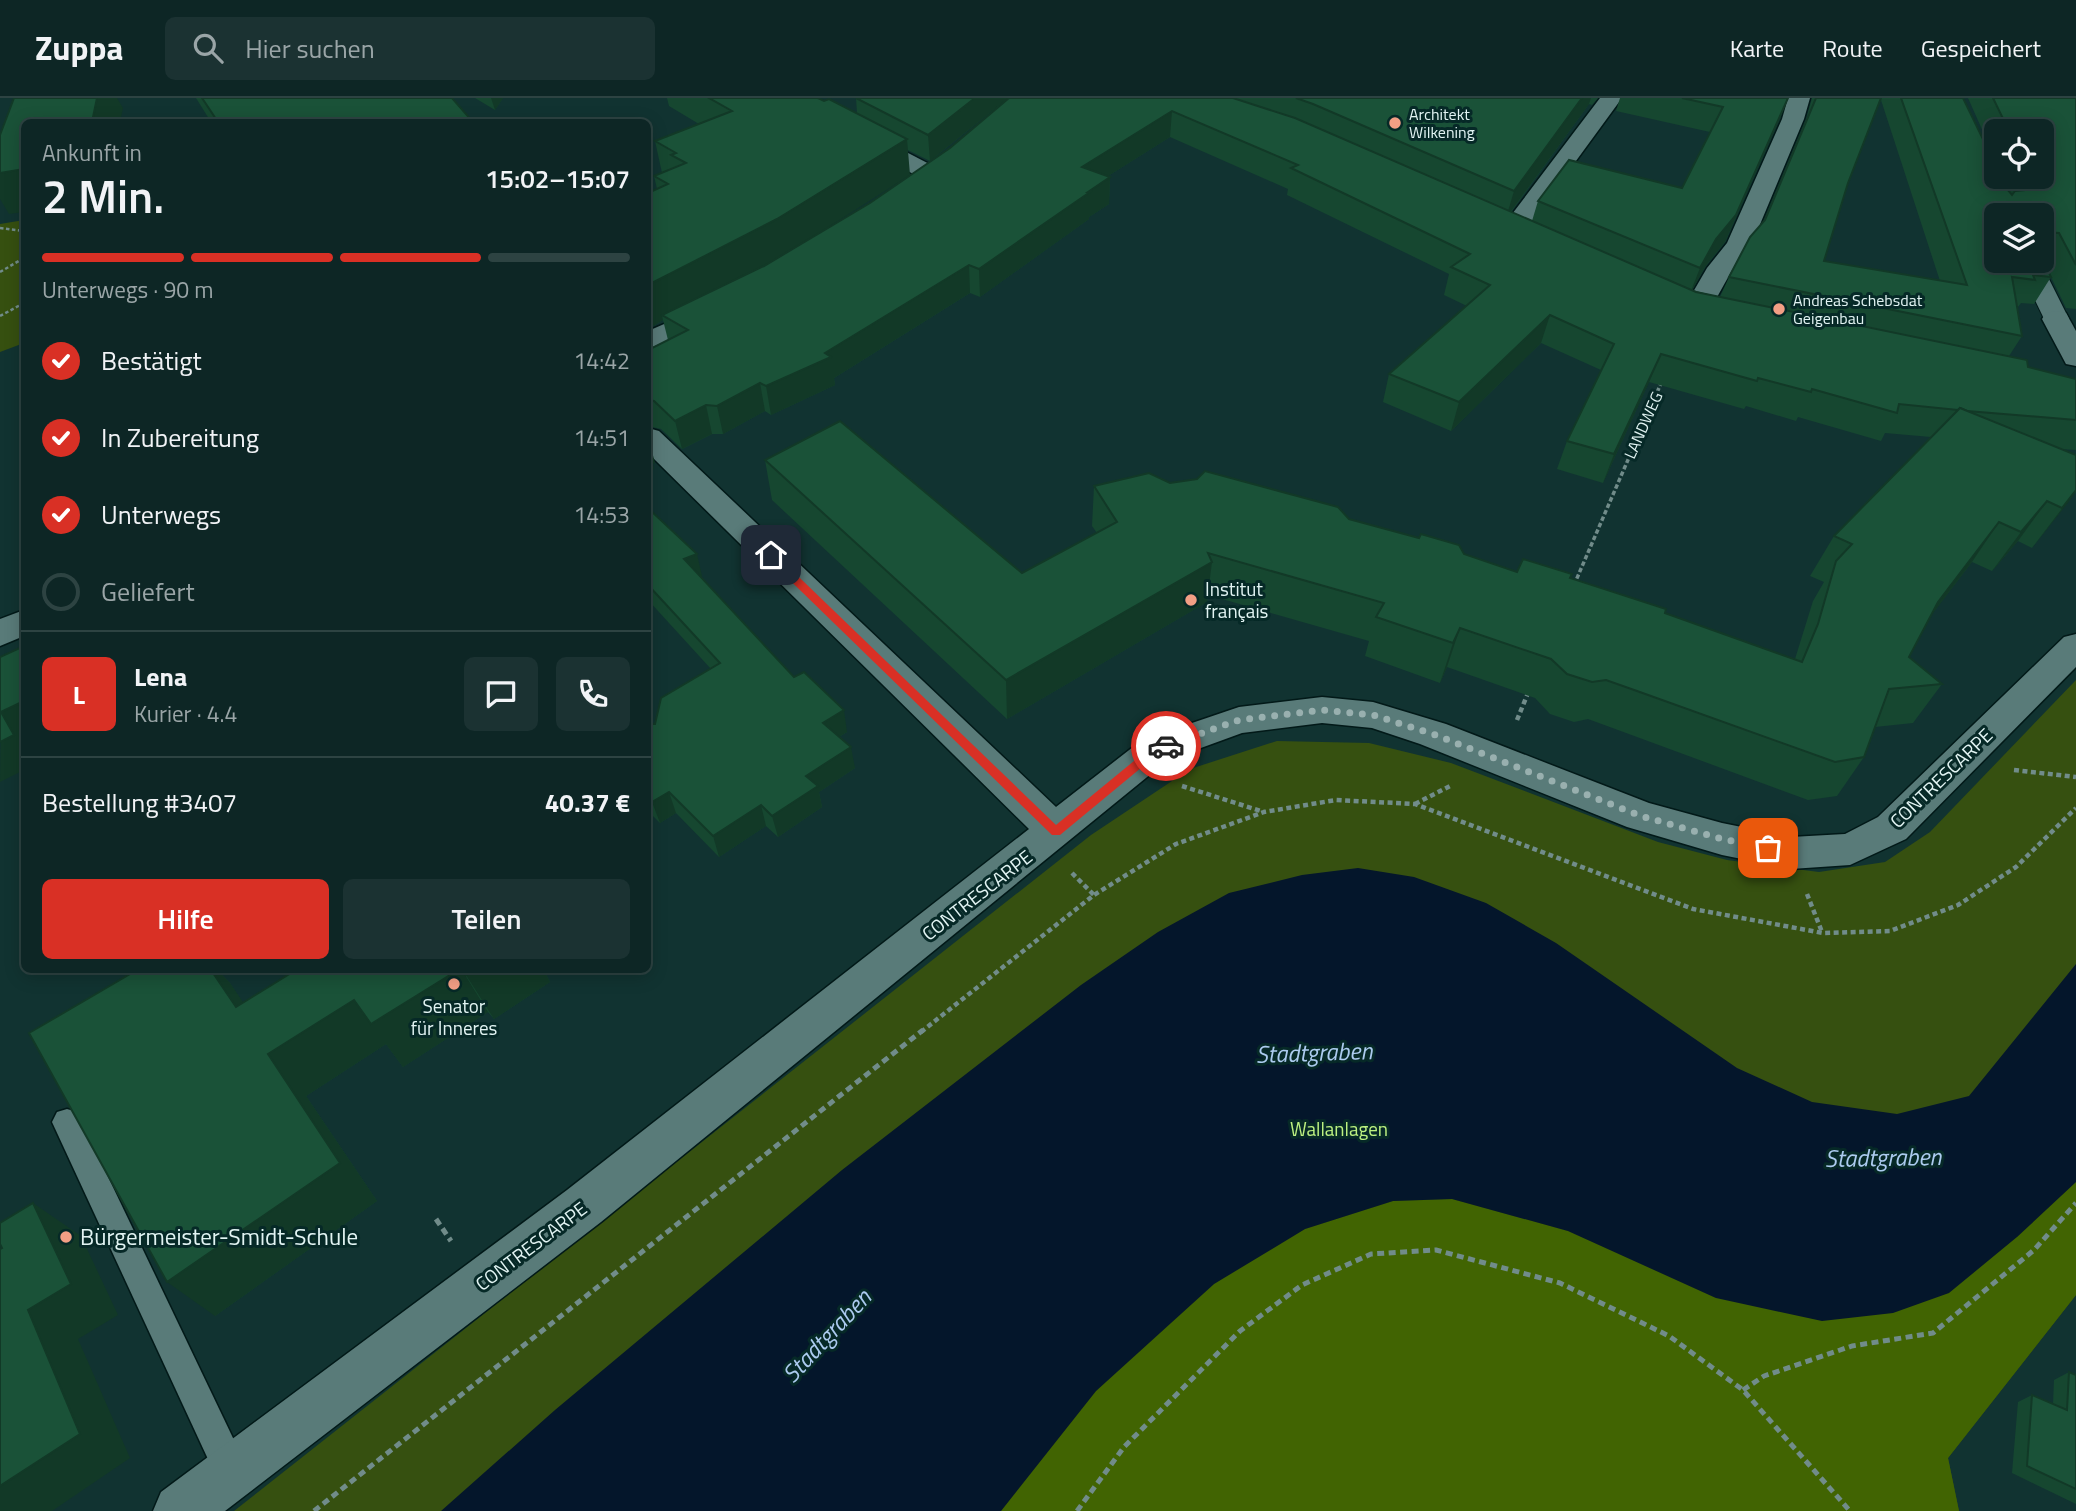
<!DOCTYPE html>
<html lang="de">
<meta charset="utf-8">
<style>
:root{--surface:#0d2625;--page:#1b3232;--text:#f1f3f6;--muted:#9aa5a7;--line:#2d4342;--accent:#d93025}
body{margin:0;font-family:"Titillium Web",sans-serif;background:var(--page);color:var(--text);height:100vh;display:flex;flex-direction:column;font-size:26px;white-space:nowrap}
*{box-sizing:border-box;margin:0}
p{font-size:23px;color:var(--muted)}
.icon{flex:none;width:38px;height:38px;fill:none;stroke:currentColor;stroke-width:2;stroke-linecap:round;stroke-linejoin:round}
.map{position:relative;flex:1;overflow:hidden}
.panel{position:absolute;left:21px;top:21px;width:630px;height:854px;display:flex;flex-direction:column;background:var(--surface);border-radius:10px;box-shadow:0 4px 18px #0003,0 0 0 2px var(--line)}
.panel>*{flex:none}
.controls{position:absolute;left:1984px;top:21px;display:grid;gap:14px}
.controls a{display:grid;place-items:center;width:70px;height:70px;border-radius:10px;background:var(--surface);box-shadow:0 4px 18px #0003,0 0 0 2px var(--line);font-size:35px}
.pin{position:absolute;display:grid;place-items:center;width:60px;height:60px;color:#fff;margin:-30px;border-radius:14px;box-shadow:0 4px 10px #0006}
.courier{position:absolute;display:grid;place-items:center;width:70px;height:70px;margin:-35px;border:5px solid #d93025;border-radius:50%;background:#fff;color:#222;box-shadow:0 2px 9px #0007}
.overview em{font-style:normal;font-weight:600}
.overview div{display:flex;flex-direction:column-reverse}
.overview{display:flex;align-items:center;justify-content:space-between;height:119px;padding:0 21px}
h1{font-size:46px;font-weight:600;line-height:52px}
.bar{display:grid;grid-template-columns:repeat(4,1fr);gap:10px 7px;align-content:center;height:84px;padding:0 21px}
.bar i{height:9px;border-radius:5px;background:var(--line)}
.bar .on{background:var(--accent)}
.bar p{grid-column:span 4}
.line{display:flex;align-items:center;gap:18px;padding:0 21px;border-top:2px solid var(--line)}
.line div{flex:1}
.round{display:grid;place-items:center;flex:none;width:74px;height:74px;border-radius:10px;background:var(--page)}
ol{padding:0 21px;list-style:none}
li{display:flex;align-items:center;gap:21px;height:77px}
li p{margin-inline-start:auto}
li .icon{padding:7px;border-radius:50%;background:var(--accent);color:#fff;stroke-width:4}
li:last-child{color:var(--muted)}
li i{width:38px;height:38px;border:4px solid var(--line);border-radius:50%}
.button{display:flex;gap:14px;margin-top:auto;padding:14px 21px}
.button a{flex:1;height:80px;border-radius:10px;background:var(--accent);color:#fff;font-size:28px;font-weight:600;line-height:80px;text-align:center}
.button a+a{background:var(--page);color:var(--text)}
header{display:flex;align-items:center;gap:42px;box-sizing:border-box;height:98px;padding:0 35px;background:var(--surface);border-bottom:2px solid var(--line)}
header strong{font-size:33px}
nav{display:flex;gap:38px;margin-inline-start:auto;font-size:24px}
.search{width:490px;height:63px;background:var(--page);display:flex;align-items:center;gap:18px;box-sizing:border-box;padding:0 24px;border-radius:10px;color:var(--muted);font-size:26px}
.map>svg:first-child{display:block}
</style>
<header>
<strong>Zuppa</strong>
<div class="search"><svg class="icon" aria-label="search" viewBox="0 0 24 24"><circle cx="10" cy="10" r="6"/><path d="M15 15l6 6"/></svg>Hier suchen</div>
<nav><a>Karte</a><a>Route</a><a>Gespeichert</a></nav>
</header>
<div class="map">
<svg width="2076" height="1413" viewBox="0 0 2076 1413">
<rect width="100%" height="100%" fill="#113331"/>
<g fill="#365010">
<path d="M24,122V245L0,254V126Z"/>
<path d="M2076,582V1197L1948,1360L1959,1413H234L1091,737L1190,671L1277,643L1369,645L1451,665L1658,744L1727,762L1819,774L1885,764L1930,734Z"/>
</g>
<path fill="#416402" d="M2076,1084V1197L1948,1360L1959,1413H1001L1096,1293L1214,1186L1305,1131L1393,1103L1452,1101L1568,1133L1716,1200L2017,1139Z"/>
<path fill="#04162b" d="M1358,770L1414,779L1486,805L1556,845L1737,970L1812,1004L1897,1016L1969,998L2076,866V1084L2017,1139L1949,1195L1893,1215L1822,1223L1716,1200L1568,1133L1452,1101L1393,1103L1305,1131L1214,1186L1096,1293L1001,1413H441L555,1312L842,1072L1081,887L1158,834L1229,795L1302,777Z"/>
<g fill="none" stroke-linecap="round" stroke-linejoin="round">
<defs>
<path id="service" d="M67,1011L77,1014L244,1363L249,1375L244,1387L232,1392L220,1387L52,1024L57,1014Z"/>
<path id="pedestrian" d="M2016,163H2040L2069,221L2065,227L2056,229L2047,227Z"/>
<g id="minor">
<path d="M774,0H802L939,71L943,76L939,81L931,83L923,81L777,5Z"/>
<path d="M1600,0H1622L1521,138L1512,141L1503,138L1499,133L1503,128Z"/>
<path d="M1788,0H1810L1804,21L1751,148L1736,165L1706,219L1696,221L1686,219L1682,213L1707,170L1727,145L1782,21Z"/>
<path d="M715,204L725,206L729,212L725,218L648,251V233Z"/>
<path d="M2056,213L2066,215L2076,233V268L2066,266L2042,221L2046,215Z"/>
<path d="M648,330L659,333L1056,709L1142,642L1239,609L1322,599L1373,604L1446,626L1649,705L1722,725L1791,739L1845,736L1878,719L2064,539L2076,536V569L1906,741L1850,767L1791,771L1722,757L1627,729L1420,646L1372,630L1322,625L1242,635L1168,662L601,1124L225,1413H153L161,1394L567,1092L1029,731L648,355Z"/>
<path d="M24,512V538L0,548V521Z"/>
</g>
</defs>
<use href="#service" stroke="#021918" stroke-width="3"/>
<use href="#pedestrian" stroke="#021918" stroke-width="2"/>
<use href="#minor" stroke="#021918" stroke-width="3"/>
<g stroke="#718c8a" stroke-width="2.5" stroke-dasharray="3.5 2.5" stroke-linecap="butt">
<path d="M0,130L24,133"/>
<path d="M0,174L24,160"/>
<path d="M0,218L24,205"/>
</g>
<path stroke="#718c8a" stroke-width="3.5" stroke-dasharray="4.5 2.5" stroke-linecap="butt" d="M1574,487L1662,283"/>
<g stroke="#718c8a" stroke-width="4.5" stroke-dasharray="5 3.5" stroke-linecap="butt">
<path d="M1517,622L1528,595"/>
<path d="M2014,672L2076,679"/>
<path d="M1182,688L1264,714"/>
<path d="M1415,706L1450,688"/>
<path d="M1072,775L1094,797"/>
<path d="M1807,796L1822,834"/>
<path d="M921,934L1094,797L1176,746L1264,714L1336,702L1415,706L1693,811L1823,835L1890,833L1958,807L2016,769L2076,710"/>
</g>
<g stroke="#718c8a" stroke-width="5" stroke-dasharray="7 4.5" stroke-linecap="butt">
<path d="M436,1121L451,1143"/>
<path d="M1743,1292L1764,1278L1852,1248L1933,1235L2034,1152L2076,1105"/>
<path d="M314,1413L923,932"/>
<path d="M1077,1413L1124,1349L1240,1233L1302,1187L1371,1156L1436,1152L1560,1185L1669,1238L1743,1292L1850,1413"/>
</g>
<use href="#service" fill="#597b79" fill-rule="evenodd"/>
<use href="#pedestrian" fill="#597b79" fill-rule="evenodd"/>
<use href="#minor" fill="#597b79" fill-rule="evenodd"/>
</g>
<g fill="#164730" fill-rule="evenodd">
<path d="M196,0H452L473,24H211Z"/>
<path d="M475,0H503L495,12Z"/>
<path d="M667,0H818L857,15L856,0H1008L930,63L908,52L825,132L870,105L950,50L1009,0H1598L1592,7L1589,6L1511,114L1532,123L1538,103L1682,90L1710,34L1616,13L1620,0H1788L1725,144L1705,169L1692,192L1720,199L1729,179L1764,123L1806,22L1812,0H1963L2007,91L2010,95L2003,79H2042V33H1997V65L1968,0H2076V211L2066,210L2051,179L2034,206L2021,205L2018,209H2017L2022,238L2009,258L2028,269L2076,281V352L2060,351L2076,357V394L2032,450L2018,443L1992,473L1972,464L1932,516L1909,559L1942,586L1913,625L1875,629L1864,659L1837,698L1808,702L1618,632L1588,621L1574,624L1550,616L1535,600L1447,569L1440,585L1365,558L1369,543L1208,497L1207,504L1007,621L772,402L765,362L1022,475L1097,435L1092,428L1094,388L1170,385L1349,421L1464,456L1517,474L1570,480L1665,515L1795,561L1813,503L1824,484L1810,478L1834,438L1931,339L1885,335L1881,343L1798,319L1796,323L1746,308L1744,311L1649,284L1603,385L1557,371L1567,343L1601,272L1541,245L1451,333L1383,304L1389,276L1467,208L1444,197L1449,176L1287,97L1288,91L1170,39L1108,78L1110,79L1109,106L1089,119V121L980,199L970,195L834,280L835,287L771,317L765,313L723,336H712L682,351L661,331L648,328V252L668,242L663,222L648,231L657,91L654,78L662,75L655,43L699,26L669,8ZM1881,2L1940,183L1824,163L1848,85ZM1997,117H2042V163Z"/>
<path d="M648,417L702,478L700,479L794,579L847,634L839,639L855,670L819,694L822,709L778,739L766,728L719,759L676,715L660,725L648,713V626H655L711,571L648,502Z"/>
<path d="M137,872H217L230,885L243,905L296,872H544L550,884L494,921L488,914L403,969L386,946L306,998L377,1103L215,1218Z"/>
<path d="M2069,1274L2076,1277V1406L2012,1375L2018,1304L2032,1297L2053,1306L2054,1282Z"/>
</g>
<g fill="#123927">
<path d="M97,0H117L123,10L120,24H92Z"/>
<path d="M491,0H503L495,12Z"/>
<path d="M975,0H1008L930,63L928,37Z"/>
<path d="M1582,0H1591L1589,6L1506,120L1514,93Z"/>
<path d="M1788,0L1725,144L1705,169L1689,198L1700,170Z"/>
<path d="M1172,13L1170,39L1081,95L1082,69Z"/>
<path d="M907,41L910,77L783,158L662,217L663,222L648,231V187Z"/>
<path d="M24,71V114L9,116L0,101V75Z"/>
<path d="M1110,79L1109,106L1089,119V121L980,199L979,171L1088,94Z"/>
<path d="M969,167L970,195L834,280L835,287L771,317L766,288L825,255Z"/>
<path d="M1550,217L1541,245L1451,333L1459,304Z"/>
<path d="M1661,256L1649,284L1603,385L1614,356Z"/>
<path d="M760,285L765,313L723,336L717,308Z"/>
<path d="M706,307L712,336L682,351L675,323Z"/>
<path d="M648,338L655,365L653,366L654,371L648,374Z"/>
<path d="M2076,392V394L2067,406L2032,450Z"/>
<path d="M2047,403L2018,443L1992,473L2021,434Z"/>
<path d="M1999,424L1972,464L1911,544L1938,504Z"/>
<path d="M697,456L702,478L690,483L684,461Z"/>
<path d="M1212,464L1207,504L1007,621L1006,582Z"/>
<path d="M1460,530L1447,569L1440,585L1453,545Z"/>
<path d="M24,603V672L0,684L1,614Z"/>
<path d="M844,612L847,634L827,646L823,625Z"/>
<path d="M851,649L855,670L819,694L822,709L778,739L772,718L806,678Z"/>
<path d="M669,694L676,715L660,725L652,704Z"/>
<path d="M761,707L766,728L719,759L713,738Z"/>
<path d="M211,872H217L230,885L275,952L236,909Z"/>
<path d="M458,872H462L488,914L403,969L386,946L306,998L377,1103L215,1218L167,1184L268,956L354,902Z"/>
<path d="M475,872H546H544L550,884L494,921L466,877Z"/>
<path d="M33,1105L81,1138L118,1217L78,1241L130,1360L52,1413H0V1388Z"/>
</g>
<g fill="#1a5238" stroke="#123927" stroke-width="2">
<path d="M14,0H97L92,24H24V71L0,75V37Z"/>
<path d="M202,0H452L473,24H218Z"/>
<path d="M709,0H818L824,3L829,1L907,41L777,121L648,187V95L668,86L654,78L686,65L671,57L676,55L655,43L732,13Z"/>
<path d="M856,0H975L928,37Z"/>
<path d="M1009,0H1233L1295,20L1696,194L2027,262L2028,269L2076,281V322L1967,313L1960,310L1958,312L1899,306L1897,315L1812,291L1811,294L1758,280L1757,283L1661,256L1614,356L1567,343L1614,246L1550,217L1459,304L1389,276L1490,187L1451,169L1470,156L1291,70L1298,67L1172,13L1082,69L1110,79L1088,94H1090L979,171L969,167L825,255L831,259L766,288L760,285L717,308L706,307L675,323L654,303L648,302V252L688,232L662,217L764,168L870,105L950,50Z"/>
<path d="M1296,0H1582L1514,93L1313,6Z"/>
<path d="M1682,0H1788L1736,117L1716,141L1700,170L1538,103L1569,62L1682,90L1723,9Z"/>
<path d="M1816,0H1881L1848,85L1824,163L1967,187L1901,0H1963L1997,70V79H2001L2007,91L2012,97L2015,93L2036,91L2030,79H2042V33H2009L1993,0H2076V167L2059,135L2042,134V117H1997V163H2042V161L2051,179L2033,177L2035,182L2012,179L2022,238L1729,179L1750,139L1765,122Z"/>
<path d="M1960,310L2076,357V392L2062,410L2047,403L2021,434L1999,424L1938,504L1909,559L1942,586L1889,591L1864,659L1835,664L1637,593L1606,582L1592,584L1567,576L1551,561L1460,530L1453,545L1376,519L1384,505L1208,455L1212,464L1006,582L765,362L840,323L1022,475L1117,424L1094,388L1149,375L1170,385L1197,381L1205,373L1338,409L1349,421L1419,440L1421,436L1459,447L1464,456L1517,474L1523,461L1572,476L1570,480L1666,511L1665,515L1802,564L1818,526L1836,463L1852,446L1834,438Z"/>
<path d="M650,412L697,456L684,461L794,579L804,574L844,612L823,625L851,649L806,678L818,688L772,718L761,707L713,738L669,694L652,704L648,699V626H655L661,600L720,565L648,487V417Z"/>
<path d="M24,548V603L1,614L14,637L0,644V559Z"/>
<path d="M137,872H211L236,909L296,872H458L371,926L354,902L268,956L340,1065L167,1184L29,935Z"/>
<path d="M463,872H475L466,877Z"/>
<path d="M33,1105L71,1186L28,1212L80,1336L0,1388V1151L2,1150L0,1146V1125Z"/>
<path d="M2069,1274L2076,1277V1391L2027,1368L2032,1297L2067,1312Z"/>
</g>
<path fill="#d93025" d="M767,455H774L1056,727L1151,649L1166,644L1171,648L1159,655L1060,737H1052L767,460Z"/>
<g fill="none" stroke-linecap="round" stroke-linejoin="round">
<path stroke="#99b0af" stroke-width="7" stroke-dasharray="0 12.6" d="M1166,648L1239,622L1322,612L1373,617L1433,636L1641,718L1722,741L1768,750"/>
</g>
<g fill="#f39f85" stroke="#062927" stroke-width="2.5">
<circle cx="1395" cy="25" r="7"/>
<circle cx="1779" cy="211" r="7"/>
<circle cx="1191" cy="502" r="7"/>
<circle cx="454" cy="886" r="7"/>
<circle cx="66" cy="1139" r="7"/>
</g>
<g text-anchor="middle" stroke-width="6" stroke-linejoin="round" paint-order="stroke">
<g font-size="16" fill="#e2f4f3" stroke="#062927" text-anchor="start">
<text x="1409" y="22">Architekt<tspan x="1409" dy="18">Wilkening</tspan></text>
<text x="1793" y="208">Andreas Schebsdat<tspan x="1793" dy="18">Geigenbau</tspan></text>
</g>
<g font-size="16" fill="#e2f4f3" stroke="#062927">
<text transform="translate(1643 327) rotate(-66)" y="6">LANDWEG</text>
</g>
<g font-size="19" fill="#e2f4f3" stroke="#062927" text-anchor="start">
<text x="1205" y="498">Institut<tspan x="1205" dy="22">français</tspan></text>
<text x="454" y="915" text-anchor="middle">Senator<tspan x="454" dy="22">für Inneres</tspan></text>
</g>
<g font-size="19" fill="#e2f4f3" stroke="#062927">
<text transform="translate(1941 680) rotate(-44)" y="7">CONTRESCARPE</text>
<text transform="translate(977 797) rotate(-38)" y="7">CONTRESCARPE</text>
<text transform="translate(531 1148) rotate(-37)" y="7">CONTRESCARPE</text>
</g>
<g font-size="19" fill="#bdf181" stroke="#062927">
<text x="1339" y="1038">Wallanlagen</text>
</g>
<g font-size="23" fill="#e2f4f3" stroke="#062927" text-anchor="start">
<text x="80" y="1147">Bürgermeister-Smidt-Schule</text>
</g>
<g font-size="24" font-style="italic" fill="#accbef" stroke="#062927">
<text transform="translate(1314 955) rotate(-2)" y="8">Stadtgraben</text>
<text transform="translate(1883 1060) rotate(-1)" y="8">Stadtgraben</text>
<text transform="translate(827 1238) rotate(-47)" y="8">Stadtgraben</text>
</g>
</g>
</svg>
<div class="controls">
<a><svg class="icon" aria-label="locate" viewBox="0 0 24 24"><circle cx="12" cy="12" r="6"/><path d="M12 2v4M12 18v4M2 12h4M18 12h4"/></svg></a>
<a><svg class="icon" aria-label="layers" viewBox="0 0 24 24"><path d="M12 4l9 5-9 5-9-5zM3 14l9 5 9-5"/></svg></a>
</div>
<div class="pin" style="left:1768px;top:750px;background:#ea580c"><svg class="icon" aria-label="bag" viewBox="0 0 24 24"><path d="M5 8h14l-1 12H6zM9 8a3 3 0 0 1 6 0"/></svg></div>
<div class="pin" style="left:771px;top:457px;background:#1f2937"><svg class="icon" aria-label="home" viewBox="0 0 24 24"><path d="M3 11l9-7 9 7M6 9v11h12V9"/></svg></div>
<div class="courier" style="left:1166px;top:648px"><svg class="icon" aria-label="car" viewBox="0 0 24 24"><path d="M5 17H2v-5l4-1 3-4h7l3 4 3 1v5h-3M9 17h6M6 11h13"/><circle cx="7" cy="17" r="2"/><circle cx="17" cy="17" r="2"/></svg></div>
<section class="panel">
<div class="overview"><div><h1>2 Min.</h1><p>Ankunft in</p></div><em>15:02–15:07</em></div>
<div class="bar"><i class="on"></i><i class="on"></i><i class="on"></i><i></i><p>Unterwegs · 90 m</p></div>
<ol>
<li><svg class="icon" aria-label="check" viewBox="0 0 24 24"><path d="M5 12l5 5 9-10"/></svg>Bestätigt<p>14:42</p></li>
<li><svg class="icon" aria-label="check" viewBox="0 0 24 24"><path d="M5 12l5 5 9-10"/></svg>In Zubereitung<p>14:51</p></li>
<li><svg class="icon" aria-label="check" viewBox="0 0 24 24"><path d="M5 12l5 5 9-10"/></svg>Unterwegs<p>14:53</p></li>
<li><i></i>Geliefert</li>
</ol>
<div class="line" style="height:126px"><b class="round" style="background:var(--accent);color:#fff">L</b><div><b>Lena</b><p>Kurier · 4.4</p></div><a class="round"><svg class="icon" aria-label="chat" viewBox="0 0 24 24"><path d="M4 5h16v11H9l-5 4z"/></svg></a><a class="round"><svg class="icon" aria-label="phone" viewBox="0 0 24 24"><path d="M5 4h4l2 5-3 2q2 4 5 5l2-3 5 2v4C11 20 4 13 5 4z"/></svg></a></div>
<div class="line" style="height:91px"><div>Bestellung #3407</div><b>40.37 €</b></div>
<div class="button"><a>Hilfe</a><a>Teilen</a></div>
</section>
</div>
